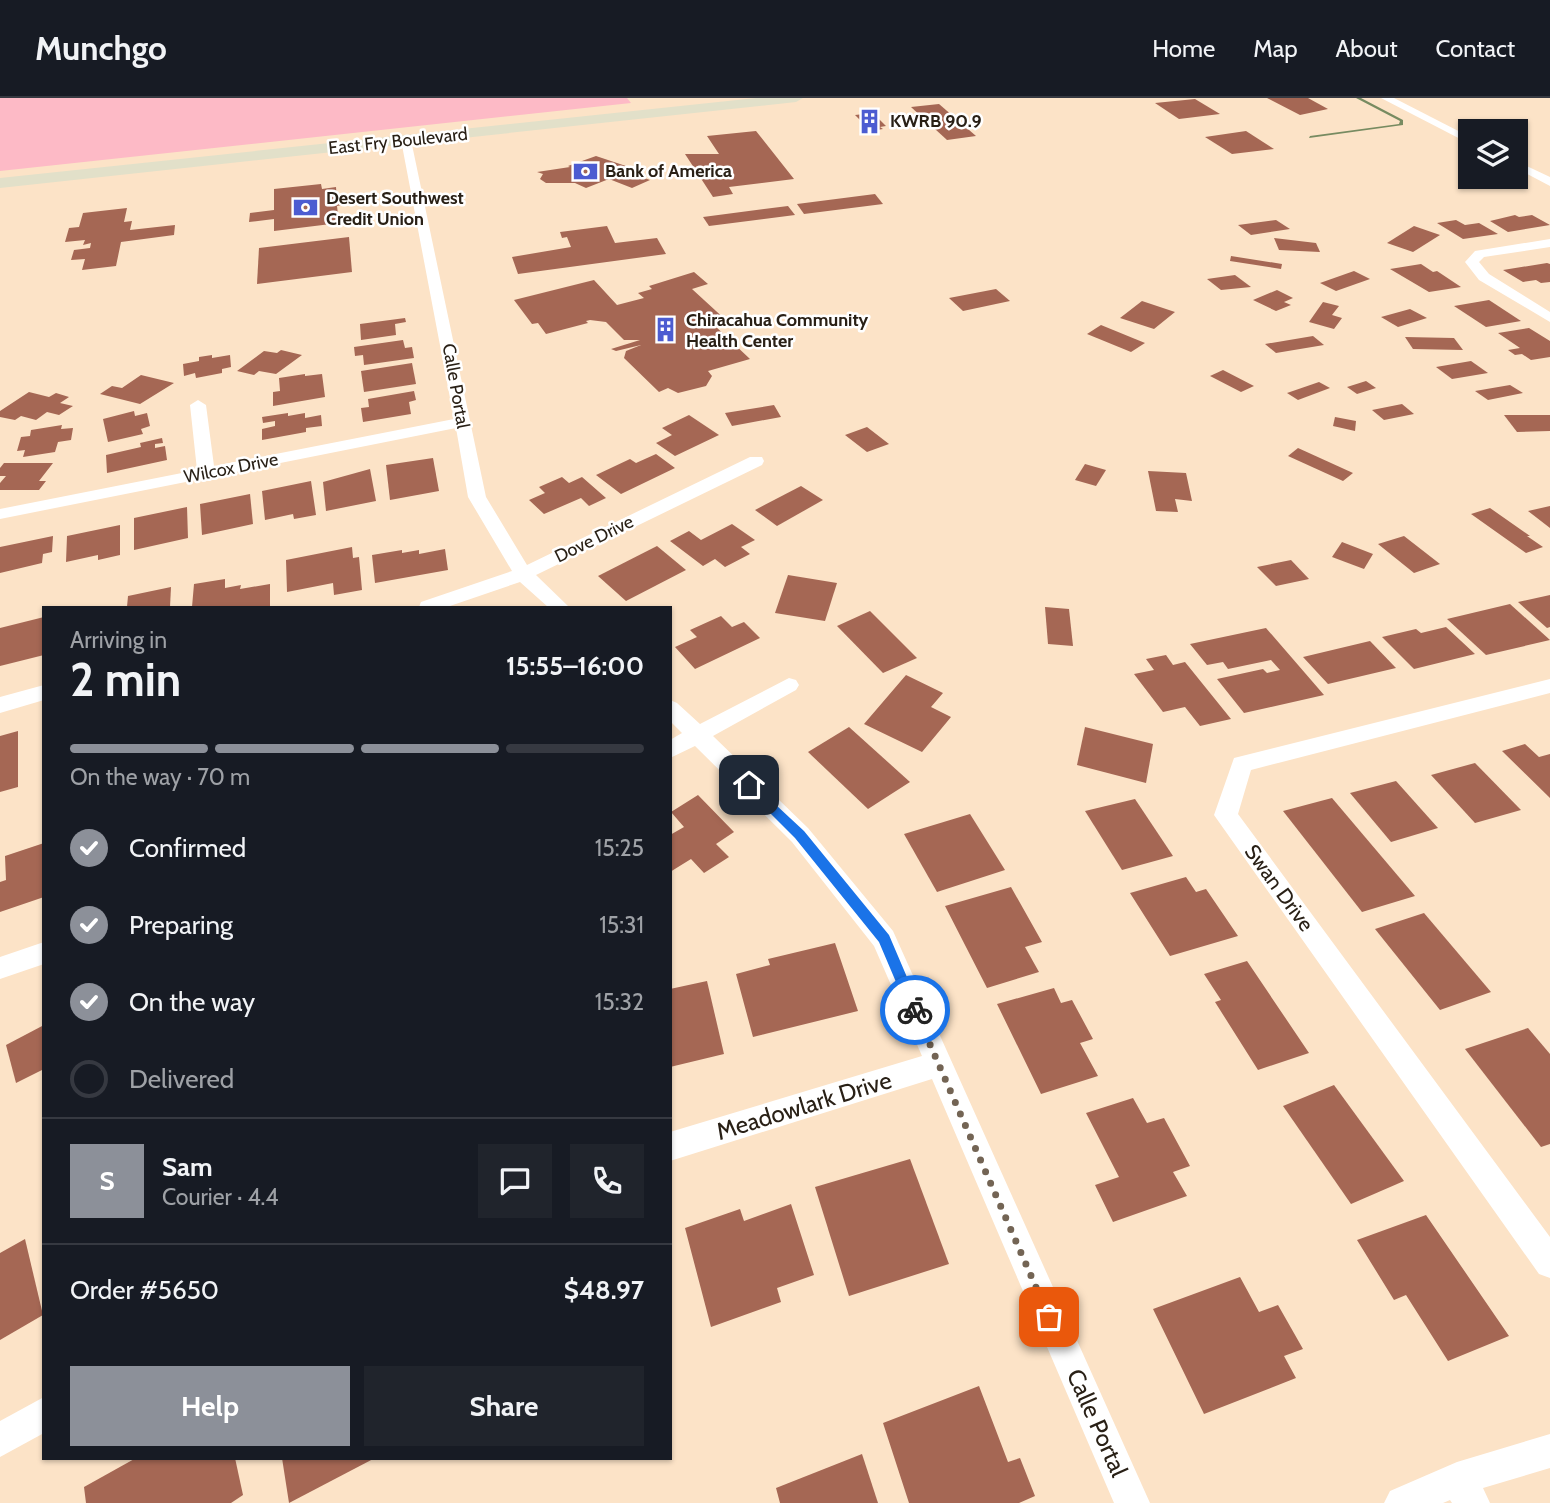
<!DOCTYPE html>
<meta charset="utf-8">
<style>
:root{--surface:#171b24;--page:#20242c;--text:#f1f3f6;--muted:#9ea1a6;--line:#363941;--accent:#8c9099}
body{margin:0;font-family:Cabin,sans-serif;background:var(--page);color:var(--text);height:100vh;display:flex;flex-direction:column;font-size:26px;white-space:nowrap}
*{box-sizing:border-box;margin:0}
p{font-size:23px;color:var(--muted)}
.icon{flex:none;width:38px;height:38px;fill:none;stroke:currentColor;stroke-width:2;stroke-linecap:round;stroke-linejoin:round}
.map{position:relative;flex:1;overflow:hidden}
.sheet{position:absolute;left:42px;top:508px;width:630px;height:854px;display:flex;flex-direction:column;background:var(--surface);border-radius:0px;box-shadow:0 2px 5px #0004}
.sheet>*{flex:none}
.controls{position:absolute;left:1458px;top:21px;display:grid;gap:14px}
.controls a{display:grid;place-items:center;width:70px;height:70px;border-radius:0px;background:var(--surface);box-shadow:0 2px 5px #0004;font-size:35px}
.pin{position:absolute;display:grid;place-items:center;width:60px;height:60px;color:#fff;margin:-30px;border-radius:14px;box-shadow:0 4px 10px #0006}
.courier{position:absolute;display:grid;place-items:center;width:70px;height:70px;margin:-35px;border:5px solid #1a73e8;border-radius:50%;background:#fff;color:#222;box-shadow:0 2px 9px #0007}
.overview em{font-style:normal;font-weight:700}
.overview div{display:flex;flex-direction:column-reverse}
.overview{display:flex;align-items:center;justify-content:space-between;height:119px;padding:0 28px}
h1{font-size:46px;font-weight:700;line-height:52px}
.bar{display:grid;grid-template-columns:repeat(4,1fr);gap:10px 7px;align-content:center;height:84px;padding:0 28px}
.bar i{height:9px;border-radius:5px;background:var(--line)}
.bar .on{background:var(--accent)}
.bar p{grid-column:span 4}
.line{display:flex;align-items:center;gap:18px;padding:0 28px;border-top:2px solid var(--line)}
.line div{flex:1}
.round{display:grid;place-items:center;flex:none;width:74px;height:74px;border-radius:0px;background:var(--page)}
ol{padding:0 28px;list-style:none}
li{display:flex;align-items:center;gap:21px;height:77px}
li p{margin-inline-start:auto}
li .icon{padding:7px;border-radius:50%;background:var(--accent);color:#fff;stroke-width:4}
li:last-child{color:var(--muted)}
li i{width:38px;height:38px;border:4px solid var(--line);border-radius:50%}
.action{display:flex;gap:14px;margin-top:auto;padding:14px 28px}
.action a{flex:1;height:80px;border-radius:0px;background:var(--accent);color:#fff;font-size:28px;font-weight:700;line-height:80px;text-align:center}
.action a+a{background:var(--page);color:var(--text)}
header{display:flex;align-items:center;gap:42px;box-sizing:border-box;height:98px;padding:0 35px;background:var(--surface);border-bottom:2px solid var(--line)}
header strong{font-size:33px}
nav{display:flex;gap:38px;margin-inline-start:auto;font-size:24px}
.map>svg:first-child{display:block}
</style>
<header>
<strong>Munchgo</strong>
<nav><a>Home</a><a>Map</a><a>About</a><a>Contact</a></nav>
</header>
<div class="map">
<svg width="1550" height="1405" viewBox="0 0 1550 1405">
<rect width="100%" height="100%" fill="#fce3c7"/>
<path fill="#fdbac6" d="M0,0H627L631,5L0,73Z"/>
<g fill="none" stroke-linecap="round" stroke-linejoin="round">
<path fill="#778b61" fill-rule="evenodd" d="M1356,0H1361L1403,22V27L1309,40L1310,38L1399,26L1400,23Z"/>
</g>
<g fill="#a56754">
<path d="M1267,0H1308L1328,11L1300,17Z"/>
<path d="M1195,1L1220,16L1179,21L1155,5Z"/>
<path d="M939,6L976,38L947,42L911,9Z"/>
<path d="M873,15L886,28L880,29L883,31L871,33L855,17Z"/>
<path d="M756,33L794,81L729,89L733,96L713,99L685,56H719L707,38Z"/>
<path d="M1246,33L1274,51L1232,56L1205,39Z"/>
<path d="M596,58L626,68L634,72L628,74L650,82L632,90L609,81L586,90L575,85H546L540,81L543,76L537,74L570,69L568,68Z"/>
<path d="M321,86L322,91L336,89L337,103L342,102V107L337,108L339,125L274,133V121L249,124L250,115L274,112V91Z"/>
<path d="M875,96L883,106L804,116L797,106Z"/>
<path d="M788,108L795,117L709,128L703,119Z"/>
<path d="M127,110L124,124L132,123L130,132L175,127L174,137L121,144L116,168L82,172L85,161L71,162L74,152L90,150L91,145L83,147L85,142L65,144L69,130L79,129L83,115Z"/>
<path d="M1515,117L1519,119L1532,117L1550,127L1508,134L1490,123Z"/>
<path d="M1276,122L1290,131L1251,137L1238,127Z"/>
<path d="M1456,122L1465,127L1479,125L1498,136L1463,141L1437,125Z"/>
<path d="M607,128L615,145L657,140L666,156L518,176L512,159L571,149L567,139L562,140L560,134Z"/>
<path d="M1414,128L1440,137L1413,154L1387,145Z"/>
<path d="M349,139L352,174L257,186L259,150Z"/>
<path d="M1274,140L1316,145L1320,154L1279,152Z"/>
<path d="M1231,158L1282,166L1281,171L1230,163Z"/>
<path d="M1547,165L1550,166V184L1541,185L1536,182L1523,184L1503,172Z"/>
<path d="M1421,166L1433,174L1437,173L1461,189L1429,194L1390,171Z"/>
<path d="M1354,173L1370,181L1336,193L1320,185Z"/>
<path d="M694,174L708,186L692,191L728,224L714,227L750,261L708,273L712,278L706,288L678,295L668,290L659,294L624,260L626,253L641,247L616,253L611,251L640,242H624L606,224L590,222L586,223L588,225L546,236L538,225L532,226L514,202L594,182L617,207L644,200L638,195L652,191L649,188Z"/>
<path d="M1235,177L1251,189L1221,192L1207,181Z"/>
<path d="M996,191L1010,203L963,213L949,200Z"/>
<path d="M1277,192L1293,200L1284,204L1291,207L1276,213L1253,202Z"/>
<path d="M1489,202L1521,223L1486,229L1454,208Z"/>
<path d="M1142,203L1175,214L1154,231L1120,220Z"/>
<path d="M1323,204L1339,208L1332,217L1342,220L1334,231L1309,224Z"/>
<path d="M1410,211L1427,220L1398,229L1381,219Z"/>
<path d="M405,220L406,224L395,226L396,237L361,242L360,226Z"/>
<path d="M1101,227L1145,245L1131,254L1087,236Z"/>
<path d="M1529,230L1550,243V259L1531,262L1522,256L1515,257L1508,252L1520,250L1498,235Z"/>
<path d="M1313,238L1324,247L1276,255L1265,246Z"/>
<path d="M1405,239L1454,240L1463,252L1413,251Z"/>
<path d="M403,242L405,250L412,249L414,260L364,267L363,257L355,258L354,249Z"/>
<path d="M281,252L302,257L276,276L259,273L254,277L237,273L264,253L277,255Z"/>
<path d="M212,257V260L230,257L231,269L222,271V275L196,280L195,275L184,278L183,266L199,263V259Z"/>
<path d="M1471,263L1488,275L1452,281L1436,269Z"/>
<path d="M412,265L416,286L364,294L361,273Z"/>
<path d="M1223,272L1254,288L1241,294L1210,278Z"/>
<path d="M305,276V278L322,276L325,299L273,308V294L280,293L279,280Z"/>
<path d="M141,277L174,285L140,306L100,296L112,288L122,290Z"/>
<path d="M1366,283L1376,290L1357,296L1347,289Z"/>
<path d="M1319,284L1330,290L1298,302L1287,295Z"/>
<path d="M1510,287L1523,295L1488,302L1475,293Z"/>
<path d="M414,293L416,302L409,304L411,316L363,324L361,310L369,309L368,301Z"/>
<path d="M29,294L49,299L56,295L69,299L60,305L73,308L59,317L47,314L36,322L21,318L15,322L0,319V313Z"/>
<path d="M1402,306L1414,316L1384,322L1372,312Z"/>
<path d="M774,307L781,319L732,328L725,315Z"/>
<path d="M134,313L135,318L147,315L150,328L141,331L143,336L108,344L103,321Z"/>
<path d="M288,315V318L305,315V320L321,317L322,328L306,330V334L262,342V331L275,328V323L263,325L262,319Z"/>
<path d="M689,317L719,337L675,358L656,345L672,337L662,330Z"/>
<path d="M1504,317H1550V333L1517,334Z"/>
<path d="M1335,319L1356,323L1355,333L1333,328Z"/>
<path d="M62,327L61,331L73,330L71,342L58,344L55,354L23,359L25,352L17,353L21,339L30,338L31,332Z"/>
<path d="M867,329L889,346L867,354L845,337Z"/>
<path d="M162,340L163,345L155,346V350L165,348L167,362L107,375L106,357L141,349L140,345Z"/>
<path d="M1298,350L1353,375L1343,383L1288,358Z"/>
<path d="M656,356L675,370L621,396L596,377L630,361L636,365Z"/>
<path d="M433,360L439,393L390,402L386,367Z"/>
<path d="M4,365H53L39,383H46L39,392H0V385L6,378H0V370Z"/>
<path d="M1085,366L1106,372L1096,388L1075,382Z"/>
<path d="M370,371L376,403L326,413L323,384Z"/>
<path d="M1148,373L1186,375L1192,403L1175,401L1178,414L1156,413Z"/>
<path d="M562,379L569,385L582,379L606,400L589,408L581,400L544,416L529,402L545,395L539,389Z"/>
<path d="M311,383L316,417L294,421L293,416L265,422L262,393Z"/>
<path d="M801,388L823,402L777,428L755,412Z"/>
<path d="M250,396L253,426L202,437L200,406Z"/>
<path d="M1550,408V430L1528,413Z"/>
<path d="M187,409L188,440L134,452V420Z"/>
<path d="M1490,410L1530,438H1527L1543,449L1526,455L1471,416Z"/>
<path d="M732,426L755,442L741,449L750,456L725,469L715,461L703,468L670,443L689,433L701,442Z"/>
<path d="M120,427V457L98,462V457L66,464L67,438Z"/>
<path d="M53,438L52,454L43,456L42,465L0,475V449Z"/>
<path d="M1404,438L1440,466L1414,475L1378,446Z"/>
<path d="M1342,444L1373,456L1364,471L1332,459Z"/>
<path d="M657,448L686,472L626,503L598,478Z"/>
<path d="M352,449L353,460L359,459L362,492L334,497L333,485L287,494L286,462Z"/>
<path d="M445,451L448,472L375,485L372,457L402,452V455L419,452V456Z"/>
<path d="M1291,462L1309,481L1276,488L1257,469Z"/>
<path d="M788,477L837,485L825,523L775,515Z"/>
<path d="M225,481V490L241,487L240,491L270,486V509H192L194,486Z"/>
<path d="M171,489L170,509H127L128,498Z"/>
<path d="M1550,497V529L1547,530L1518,504Z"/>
<path d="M1510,506L1550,542L1486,557L1447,521Z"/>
<path d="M1045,509L1069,511L1073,548L1048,546Z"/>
<path d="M870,513L917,560L883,575L837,528Z"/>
<path d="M721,518L732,529L744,524L760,540L695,571L675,549L697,539L690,532Z"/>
<path d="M44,519V557L0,568V530Z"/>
<path d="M1446,529L1475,556L1414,571L1382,539L1416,531L1421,535Z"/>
<path d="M1266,530L1324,597L1244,615L1217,581L1263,571L1267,575L1280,572L1271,562L1228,571L1223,564L1207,567L1190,546Z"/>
<path d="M1370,543L1396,570L1328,586L1303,559Z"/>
<path d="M1166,557L1173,567L1185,564L1231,621L1200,628L1185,609L1163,614L1134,576L1154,572L1146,561Z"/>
<path d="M906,577L943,595L931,609L951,619L922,654L864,626Z"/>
<path d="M849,629L910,684L868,711L808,654Z"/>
<path d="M1085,629L1153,646L1146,685L1077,667Z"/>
<path d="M18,633V689L0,694V638Z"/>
<path d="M1525,646L1539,659L1550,656V700L1502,653Z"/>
<path d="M1475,665L1521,712L1475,725L1431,677Z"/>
<path d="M1396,683L1438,730L1391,744L1350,695Z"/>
<path d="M698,697L734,734L716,746L729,759L704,775L691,761L670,774V737L684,729L671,714Z"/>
<path d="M1332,700L1415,798L1362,814L1283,713Z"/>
<path d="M1135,701L1173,758L1122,772L1085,713Z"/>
<path d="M970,716L1005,772L937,794L904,736Z"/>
<path d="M44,745V799L0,814V784L6,782L5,758Z"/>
<path d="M1186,779L1196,794L1206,791L1238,838L1170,858L1130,795Z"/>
<path d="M1011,789L1042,844L1025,849L1039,874L987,890L945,808Z"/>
<path d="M1424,815L1491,894L1440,912L1375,831Z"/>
<path d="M835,845L858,913L753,939L736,876L770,867L768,861Z"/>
<path d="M1247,863L1309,955L1258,972L1215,904L1221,902L1204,876Z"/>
<path d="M707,883L724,956L670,969V891Z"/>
<path d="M1054,890L1061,905L1072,902L1093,941L1080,945L1098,978L1041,996L997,906Z"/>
<path d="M44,927V971L16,985L6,947Z"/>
<path d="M1528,930L1550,956V1046L1541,1049L1465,951Z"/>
<path d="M1334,987L1404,1083L1351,1106L1283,1008Z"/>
<path d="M1133,1000L1147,1025L1164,1020L1190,1068L1173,1074L1187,1098L1113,1124L1095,1087L1119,1079L1086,1015Z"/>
<path d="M910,1061L949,1166L849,1198L815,1089Z"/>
<path d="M791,1106L814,1177L777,1190L781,1204L711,1229L685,1130L740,1111L744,1123Z"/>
<path d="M1426,1117L1509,1238L1448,1263L1406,1197L1394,1202L1357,1142Z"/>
<path d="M25,1141L43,1217L0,1242V1155Z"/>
<path d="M1240,1179L1259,1214L1278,1207L1303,1251L1284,1258L1296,1280L1204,1316L1153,1211Z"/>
<path d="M979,1288L1008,1364L1020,1360L1035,1398L1019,1405H909L883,1325Z"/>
<path d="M862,1356L878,1405H780L776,1390Z"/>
<path d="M136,1360H235L243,1397L231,1405H86L84,1389Z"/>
<path d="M282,1360H375L289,1405Z"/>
</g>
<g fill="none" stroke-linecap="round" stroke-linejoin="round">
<g fill="#fff" fill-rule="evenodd">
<path d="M1381,0H1394L1470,39V46Z"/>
<path d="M406,39L411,42L486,399L527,467L750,359H762L764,363L762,367L536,477L569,509H548L520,484L447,509H419L421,504L512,473L468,399L456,330L0,421V411L197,372L190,307L198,302L206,307L214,368L454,321L401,42Z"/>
<path d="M1516,63L1550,79V88L1516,70Z"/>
<path d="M1550,141V149L1484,159L1479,164L1489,176L1550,214V224L1479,182L1465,164L1475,153Z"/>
<path d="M789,580L796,582L799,587L796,592L713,638L808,730L893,833L1150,1405H1114L932,981L670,1063V1034L922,958L874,848L792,744L695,648L670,660V642L682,635L670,623V602L677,605L700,626Z"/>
<path d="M1550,581V595L1251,672L1238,716L1550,1139V1180L1539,1176L1214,717L1234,660Z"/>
<path d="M44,587V602L0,615V599Z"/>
<path d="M44,844V866L0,881V859Z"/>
<path d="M44,1299V1335L0,1359V1323Z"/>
<path d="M1550,1336V1370L1483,1390L1490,1405H1452L1450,1402L1443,1405H1384L1390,1393L1457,1364Z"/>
</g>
<path fill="#e2e0c9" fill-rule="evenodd" d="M756,0H803L796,4L0,90V80Z"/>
</g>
<path fill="#1a73e8" d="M749,682L804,733L889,837L921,912L919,917H910L879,844L795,740L745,690V683Z"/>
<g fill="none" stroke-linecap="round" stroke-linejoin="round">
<path stroke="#736454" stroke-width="7" stroke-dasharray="0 12.6" d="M915,912L1049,1219"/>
</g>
<defs>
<symbol id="building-bare" viewBox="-9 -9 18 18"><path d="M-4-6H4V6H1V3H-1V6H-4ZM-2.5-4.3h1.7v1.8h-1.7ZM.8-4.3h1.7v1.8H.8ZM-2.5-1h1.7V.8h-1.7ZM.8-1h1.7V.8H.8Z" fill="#4c5cd1" stroke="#fff" stroke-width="2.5" paint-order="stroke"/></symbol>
<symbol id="bank-bare" viewBox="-9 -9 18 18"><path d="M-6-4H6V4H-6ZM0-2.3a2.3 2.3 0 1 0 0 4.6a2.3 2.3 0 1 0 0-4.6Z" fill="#4c5cd1" stroke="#fff" stroke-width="2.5" paint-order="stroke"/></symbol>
</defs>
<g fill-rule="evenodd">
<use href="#building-bare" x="852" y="6" width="35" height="35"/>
<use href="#bank-bare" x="568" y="56" width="35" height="35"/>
<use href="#bank-bare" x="288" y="92" width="35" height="35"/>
<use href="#building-bare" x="648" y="214" width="35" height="35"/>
</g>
<g text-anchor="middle" stroke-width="5" stroke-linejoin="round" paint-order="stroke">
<g font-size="18" font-weight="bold" fill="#292016" stroke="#fff" text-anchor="start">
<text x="890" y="29">KWRB 90.9</text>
<text x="605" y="79">Bank of America</text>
<text x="326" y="106">Desert Southwest<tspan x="326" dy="21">Credit Union</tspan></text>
<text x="686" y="228">Chiracahua Community<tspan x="686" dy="21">Health Center</tspan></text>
</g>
<g font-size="18" fill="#292016" stroke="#fff">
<text transform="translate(398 43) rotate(-6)" y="6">East Fry Boulevard</text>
<text transform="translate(456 288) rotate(80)" y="6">Calle Portal</text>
<text transform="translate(231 370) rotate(-11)" y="6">Wilcox Drive</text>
<text transform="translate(594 441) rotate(-26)" y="6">Dove Drive</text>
</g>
<g font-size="21" fill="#292016" stroke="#fff">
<text transform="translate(1279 790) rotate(54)" y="7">Swan Drive</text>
</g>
<g font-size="24" fill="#292016" stroke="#fff">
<text transform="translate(804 1008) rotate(-17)" y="8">Meadowlark Drive</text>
<text transform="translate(1097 1325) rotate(66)" y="8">Calle Portal</text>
</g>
</g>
</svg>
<div class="controls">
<a><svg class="icon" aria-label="layers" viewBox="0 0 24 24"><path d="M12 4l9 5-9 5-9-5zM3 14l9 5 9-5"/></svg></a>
</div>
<div class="pin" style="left:1049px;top:1219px;background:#ea580c"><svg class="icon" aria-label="bag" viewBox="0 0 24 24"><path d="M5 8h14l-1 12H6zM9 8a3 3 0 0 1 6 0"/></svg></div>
<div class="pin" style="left:749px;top:687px;background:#1f2937"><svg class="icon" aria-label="home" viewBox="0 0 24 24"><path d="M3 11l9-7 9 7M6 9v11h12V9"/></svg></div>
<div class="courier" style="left:915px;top:912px"><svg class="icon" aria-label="bike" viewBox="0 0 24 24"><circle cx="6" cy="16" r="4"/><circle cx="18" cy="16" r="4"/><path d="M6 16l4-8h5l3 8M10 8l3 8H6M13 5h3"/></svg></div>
<section class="sheet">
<div class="overview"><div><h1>2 min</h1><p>Arriving in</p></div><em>15:55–16:00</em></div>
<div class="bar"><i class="on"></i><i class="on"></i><i class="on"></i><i></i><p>On the way · 70 m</p></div>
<ol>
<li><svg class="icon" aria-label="check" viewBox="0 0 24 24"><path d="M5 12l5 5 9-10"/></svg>Confirmed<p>15:25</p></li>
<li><svg class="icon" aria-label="check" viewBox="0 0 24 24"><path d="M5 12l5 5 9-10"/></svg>Preparing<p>15:31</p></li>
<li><svg class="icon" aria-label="check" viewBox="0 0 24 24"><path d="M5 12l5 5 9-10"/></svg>On the way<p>15:32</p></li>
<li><i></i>Delivered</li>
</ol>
<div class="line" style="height:126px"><b class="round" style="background:var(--accent);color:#fff">S</b><div><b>Sam</b><p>Courier · 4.4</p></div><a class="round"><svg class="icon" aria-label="chat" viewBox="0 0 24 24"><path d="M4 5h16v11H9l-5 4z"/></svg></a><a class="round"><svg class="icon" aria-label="phone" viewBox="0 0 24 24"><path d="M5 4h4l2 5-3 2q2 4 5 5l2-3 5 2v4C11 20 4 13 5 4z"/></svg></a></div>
<div class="line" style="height:91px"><div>Order #5650</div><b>$48.97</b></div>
<div class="action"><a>Help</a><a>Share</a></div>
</section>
</div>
